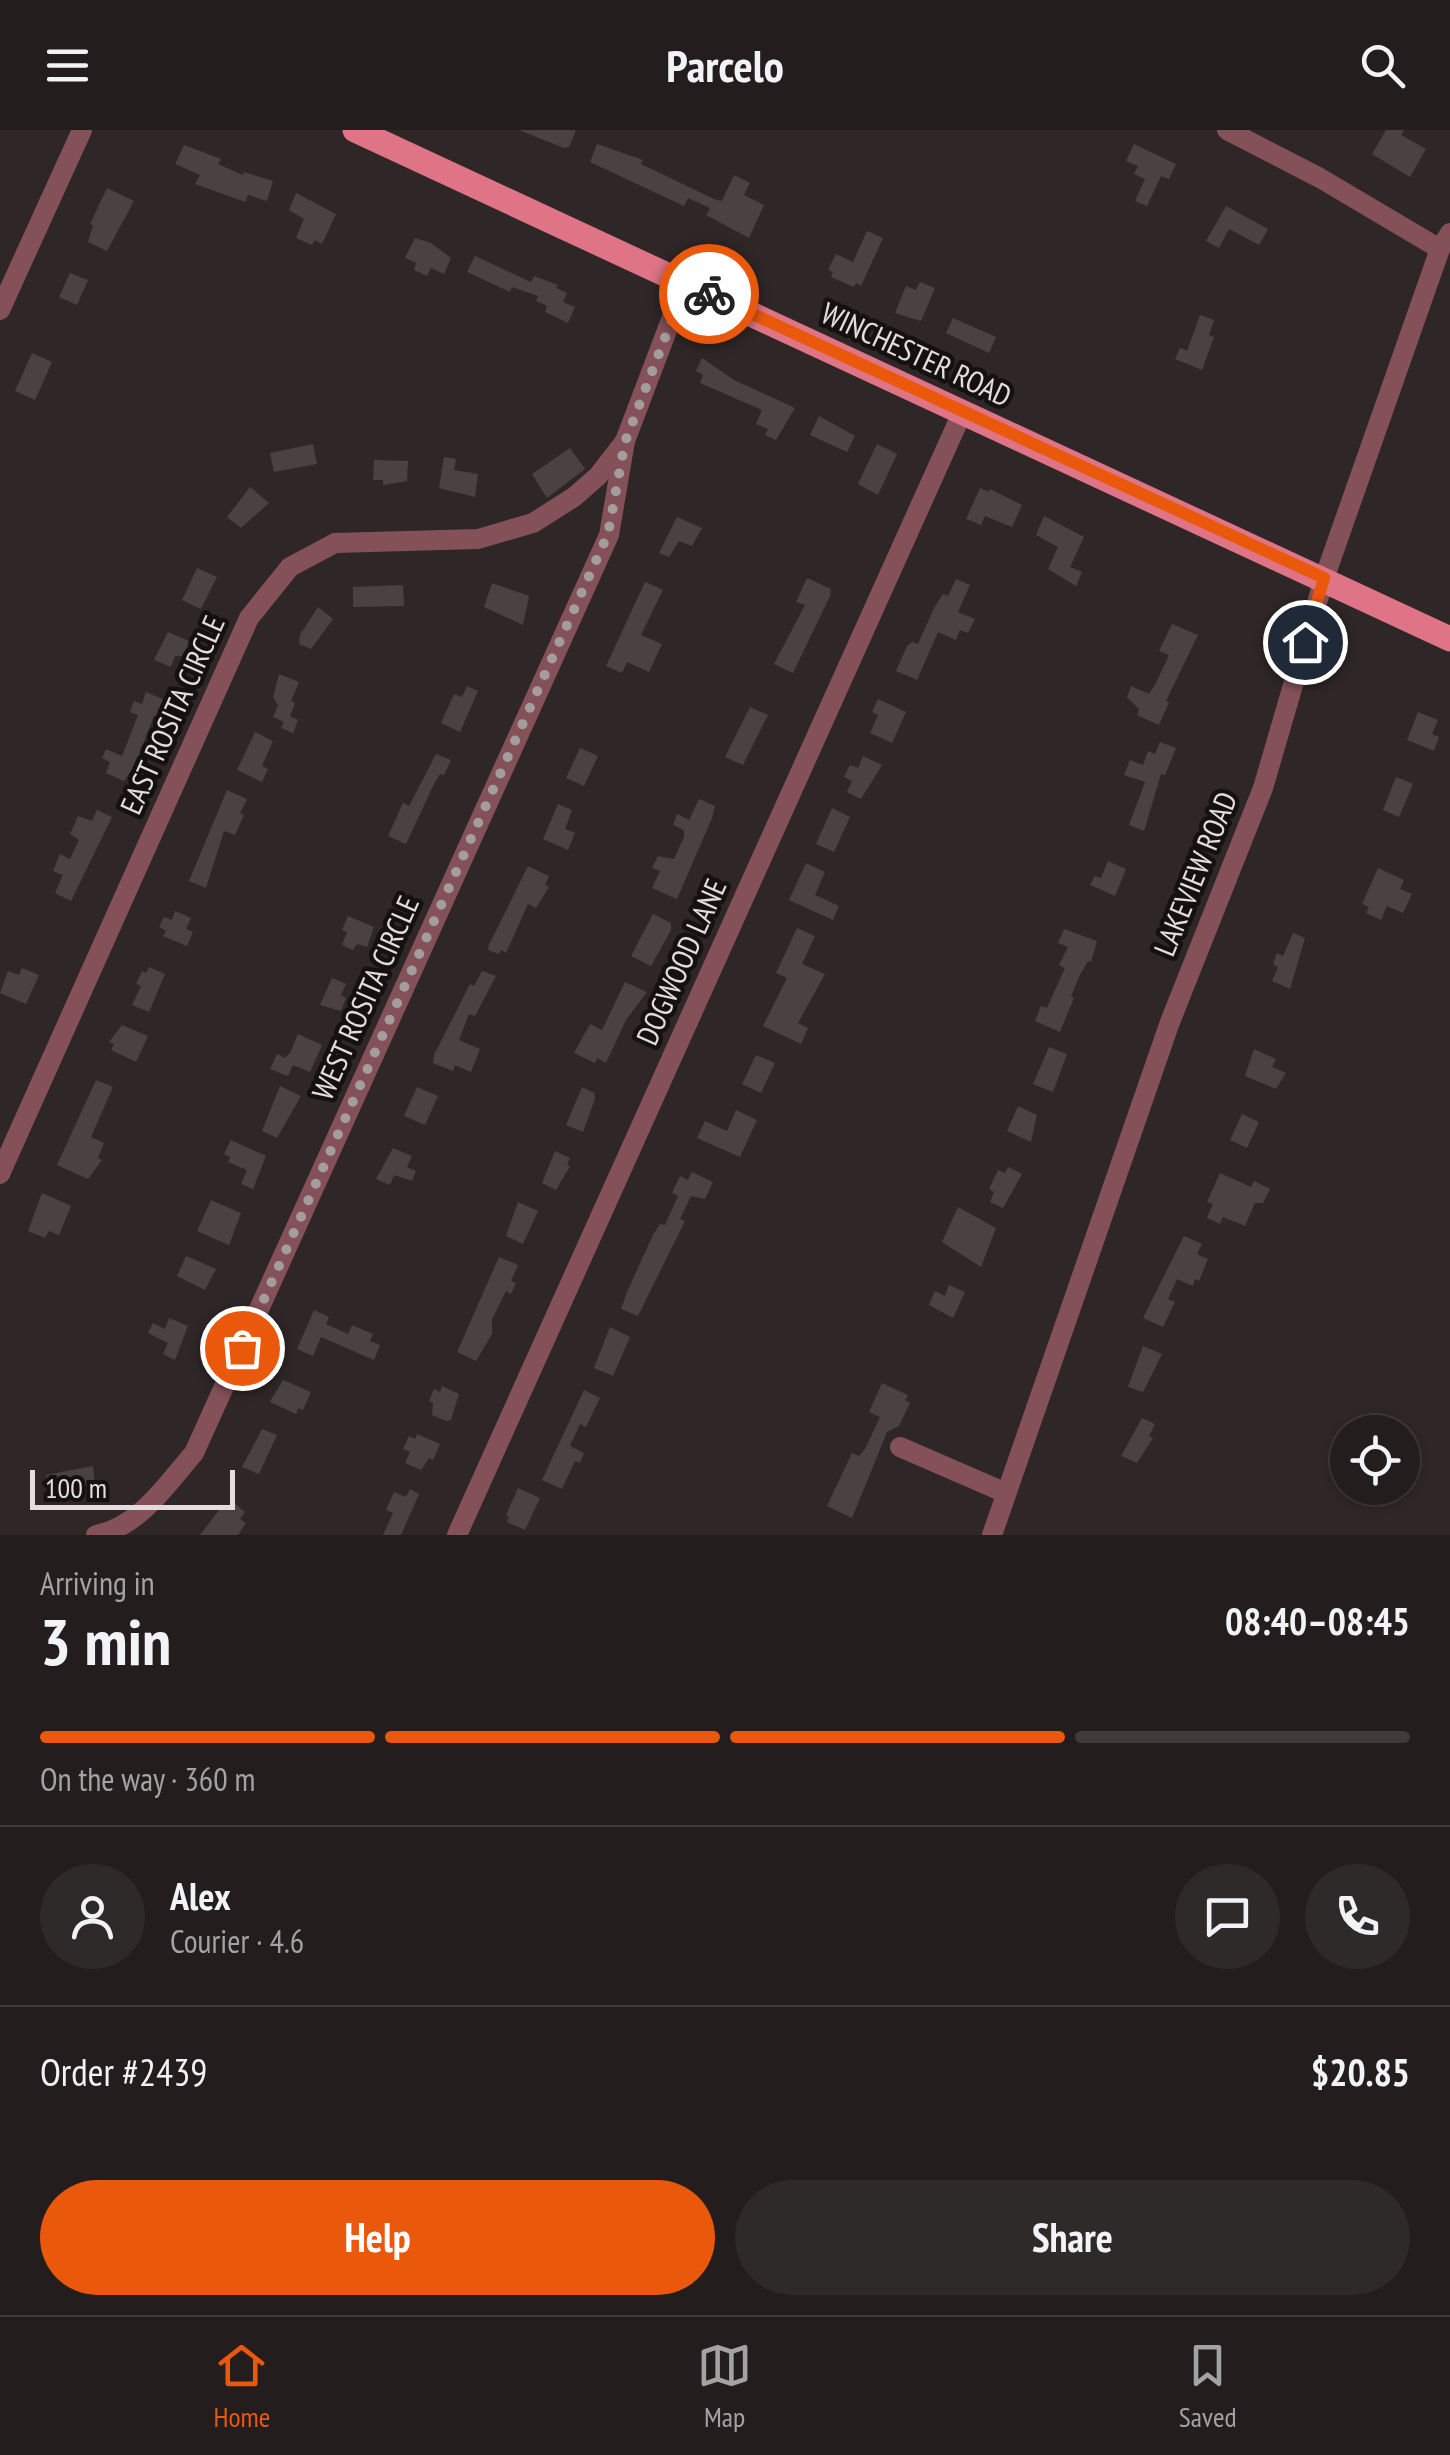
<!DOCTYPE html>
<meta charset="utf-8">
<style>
:root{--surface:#231d1d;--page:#2f2a2a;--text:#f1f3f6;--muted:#a3a2a4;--line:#403b3b;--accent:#ea580c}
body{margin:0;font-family:"PT Sans Narrow",sans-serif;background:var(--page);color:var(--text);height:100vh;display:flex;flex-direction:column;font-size:38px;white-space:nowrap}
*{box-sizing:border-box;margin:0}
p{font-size:32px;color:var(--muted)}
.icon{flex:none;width:55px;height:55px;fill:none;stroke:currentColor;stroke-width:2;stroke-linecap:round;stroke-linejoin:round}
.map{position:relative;height:1405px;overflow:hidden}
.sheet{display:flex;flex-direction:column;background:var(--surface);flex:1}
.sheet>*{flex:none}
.buttons{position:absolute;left:1330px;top:1285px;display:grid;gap:20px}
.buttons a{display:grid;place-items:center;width:90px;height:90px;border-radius:50%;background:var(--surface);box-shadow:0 2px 8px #0004,0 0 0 2px var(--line);font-size:50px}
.scale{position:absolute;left:30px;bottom:25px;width:205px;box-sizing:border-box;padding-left:10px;border:5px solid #e3ddde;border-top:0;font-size:28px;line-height:35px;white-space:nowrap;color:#e3ddde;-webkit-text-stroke:8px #151111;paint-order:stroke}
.pin{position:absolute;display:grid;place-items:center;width:85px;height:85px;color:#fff;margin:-42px;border:5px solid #fff;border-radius:50%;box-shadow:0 2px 10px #0007}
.courier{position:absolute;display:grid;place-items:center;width:100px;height:100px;margin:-50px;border:8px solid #ea580c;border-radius:50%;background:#fff;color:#222;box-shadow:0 2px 12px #0007}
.head em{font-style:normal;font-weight:700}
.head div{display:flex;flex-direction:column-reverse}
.head{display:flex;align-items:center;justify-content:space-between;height:170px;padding:0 40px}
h1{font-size:65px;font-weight:700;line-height:75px}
.bar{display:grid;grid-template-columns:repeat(4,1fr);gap:15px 10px;align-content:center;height:120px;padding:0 40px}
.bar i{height:12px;border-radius:8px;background:var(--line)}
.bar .on{background:var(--accent)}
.bar p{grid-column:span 4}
.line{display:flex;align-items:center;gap:25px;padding:0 40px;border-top:2px solid var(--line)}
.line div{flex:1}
.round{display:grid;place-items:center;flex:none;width:105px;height:105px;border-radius:52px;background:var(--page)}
.button{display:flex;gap:20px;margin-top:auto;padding:20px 40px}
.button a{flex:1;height:115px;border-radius:60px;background:var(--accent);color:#fff;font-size:40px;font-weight:700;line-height:115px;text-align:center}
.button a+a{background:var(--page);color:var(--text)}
header{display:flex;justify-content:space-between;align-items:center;height:130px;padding:0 40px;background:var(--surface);font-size:45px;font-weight:700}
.dock{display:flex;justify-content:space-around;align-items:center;height:140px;border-top:2px solid var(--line);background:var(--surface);font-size:28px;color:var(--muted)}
.dock a{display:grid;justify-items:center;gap:5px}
.dock .on{color:var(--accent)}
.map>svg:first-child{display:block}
</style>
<header><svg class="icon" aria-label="menu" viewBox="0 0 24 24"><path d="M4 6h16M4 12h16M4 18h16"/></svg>Parcelo<svg class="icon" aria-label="search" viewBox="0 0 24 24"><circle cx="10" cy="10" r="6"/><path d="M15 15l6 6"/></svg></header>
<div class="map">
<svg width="1450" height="1405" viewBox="0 0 1450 1405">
<rect width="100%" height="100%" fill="#2f2727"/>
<g fill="#4b4142">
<path d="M519,0H576L569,17L564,18Z"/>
<path d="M1386,0H1404L1401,5L1426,19L1410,47L1372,24Z"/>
<path d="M597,14L643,30L641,34L714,69L722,71L734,45L750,53L744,65L764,75L749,108L706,85L710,78L688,68L684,76L590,32Z"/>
<path d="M1134,14L1176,34L1169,49L1161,46L1147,76L1135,71L1145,49L1134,44L1138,36L1126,31Z"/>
<path d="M184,15L221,29L218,34L243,45L244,42L273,51L267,71L248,65L245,72L195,54L200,45L175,34Z"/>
<path d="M107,58L134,71L107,121L88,112L93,95L90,94Z"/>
<path d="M296,63L336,84L322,114L315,110L312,115L296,108L304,89L289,80Z"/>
<path d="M1226,76L1268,99L1259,115L1229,99L1219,118L1206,111Z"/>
<path d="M867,101L883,108L861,156L856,153L854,157L831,147L833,142L828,140L836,124L853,132Z"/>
<path d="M415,108L431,113L451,128L444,144L431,138L427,146L414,140L416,133L405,128Z"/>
<path d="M475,126L531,152L534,146L558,155L556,158L567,163L563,172L575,177L568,193L545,182L547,176L536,171L538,166L512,157L510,162L467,142Z"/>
<path d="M70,143L88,150L77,175L59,167Z"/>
<path d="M920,152L935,158L921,191L895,183L906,156L916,160Z"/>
<path d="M1200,185L1214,190L1209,205L1214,207L1202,240L1175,229L1180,218L1187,221Z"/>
<path d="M953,188L996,207L989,223L946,203Z"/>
<path d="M32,223L52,232L35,270L15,261Z"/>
<path d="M702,228L734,250L795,278L776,310L765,305L768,299L756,294L762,280L700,253L703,245L696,241Z"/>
<path d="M819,286L855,306L847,322L810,305Z"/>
<path d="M313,314L317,334L274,342L270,323Z"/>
<path d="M877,314L897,324L878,365L858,354Z"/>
<path d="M570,318L585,339L547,368L532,344Z"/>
<path d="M444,327L456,329L454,340L478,344L475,367L439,358Z"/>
<path d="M374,330L408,331L407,351L383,355V350H373Z"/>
<path d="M250,357L269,373L241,398L227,387Z"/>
<path d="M980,358L989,362L990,359L1022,375L1012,397L985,386L981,395L966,389Z"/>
<path d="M1044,386L1084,407L1070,437L1082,442L1076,456L1048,439L1058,417L1036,405Z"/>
<path d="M677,387L702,398L692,416L679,411L669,427L659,423Z"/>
<path d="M197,438L217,447L201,479L182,470Z"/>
<path d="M807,448L831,459L830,466L793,543L774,534L805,475L796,472Z"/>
<path d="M956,449L970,455L958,482L975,489L968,503L960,500L956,510L938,502L917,550L896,541L907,516L912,512L918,514L934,478L943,464L948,466Z"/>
<path d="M645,452L663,460L641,505L662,514L649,542L627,532L622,543L606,536Z"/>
<path d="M492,453L529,466L523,495L484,477Z"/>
<path d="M403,455L404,476L353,477V457Z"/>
<path d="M318,477L333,489L311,519L299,514L300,505Z"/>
<path d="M1172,494L1198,505L1166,571L1169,572L1159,595L1137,585L1139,579L1127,567L1131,556L1149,564L1156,553L1169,525L1159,521Z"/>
<path d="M168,502L189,511L183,526H175L171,537L154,530Z"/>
<path d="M279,544L299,552L291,571L295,573L290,586L298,590L293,603L281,598L284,592L273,587L278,575L273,567Z"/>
<path d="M467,556L478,561L460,602L441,593L454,564L462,567Z"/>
<path d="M146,562L165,570L158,588L154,586L136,632L142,634L138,643L131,641L124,651L106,643L110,632L102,628L106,619L122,626L138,585L130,582L134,571L142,574Z"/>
<path d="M878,569L906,582L892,613L870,603L878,585L872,582Z"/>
<path d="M750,577L768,585L743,635L725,627Z"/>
<path d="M1418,582L1438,590L1432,604L1439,607L1434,621L1407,610Z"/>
<path d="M255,602L273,611L262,636L268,639L262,652L237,640Z"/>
<path d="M1160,612L1176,618L1165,645L1161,644L1144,701L1129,695L1145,652L1124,645L1130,630L1143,635L1148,621L1155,624Z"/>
<path d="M580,618L598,626L584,656L566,648Z"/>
<path d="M436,624L451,630L444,645L440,644L434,654L406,714L388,706L403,673L409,676Z"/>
<path d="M863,626L882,635L861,669L847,662L852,651L844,647L850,635L858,638Z"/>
<path d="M1396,647L1413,654L1399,687L1383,680Z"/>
<path d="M227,660L247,669L240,683L244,685L235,705L224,701L206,758L189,751Z"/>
<path d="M699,669L715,676L712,688L677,769L652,758L660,741L652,738L658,726L674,729L684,707V700L673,695L677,684L689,690Z"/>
<path d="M558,674L572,680L565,699L575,703L568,720L543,709Z"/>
<path d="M832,678L850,687L834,722L816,714Z"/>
<path d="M97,680L112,687L71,771L55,763L63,745L53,741L60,724L70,729L79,710L70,704L78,686L92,691Z"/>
<path d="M1108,731L1126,739L1115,766L1090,755L1095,746L1101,748Z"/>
<path d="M806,733L825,742L815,765L839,776L833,790L789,770Z"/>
<path d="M528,736L549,746L545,755L549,757L536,778L528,774L506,823L501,820L499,824L488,820L489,815Z"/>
<path d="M1378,738L1404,750L1400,759L1412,764L1403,783L1387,776L1381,790L1366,783L1369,777L1362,774Z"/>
<path d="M175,781L191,788L186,799L193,802L187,816L163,806L166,801L159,797L164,787L172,790Z"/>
<path d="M653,784L671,793V800L651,836L631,826Z"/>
<path d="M348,786L374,797L367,817L357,814L353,820L342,815L347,802L342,800Z"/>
<path d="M797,798L815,806L802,834L825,844L798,893L808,898L801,914L763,896L787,848L776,843Z"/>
<path d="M1064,799L1097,811L1091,832L1088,831L1080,845L1071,866L1074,868L1060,902L1035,891L1041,876L1047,878L1065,838L1059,835L1068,817L1058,813Z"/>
<path d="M1293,803L1305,808L1290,859L1272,851L1278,837L1273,834L1277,823L1283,826Z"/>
<path d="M149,837L165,844L149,882L132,875L141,856L136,854L142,841L146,843Z"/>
<path d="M22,838L39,845L26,874L0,863L8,841L19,845Z"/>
<path d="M482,841L496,846L475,886L469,884L459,910L480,919L471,942L455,935L453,941L433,933L434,925L470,854L474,856Z"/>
<path d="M332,848L346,854L341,865L346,868L341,881L320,875Z"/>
<path d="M625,852L647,862L626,890L606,933L597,928L595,933L574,923L590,894L602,900Z"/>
<path d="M122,895L148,906L136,932L111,920L114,914L109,912Z"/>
<path d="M298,904L322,915L310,942L293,935L288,946L270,939L277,924L285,928L290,923Z"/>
<path d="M1049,917L1067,924L1053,962L1033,954Z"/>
<path d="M1254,919L1276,929L1272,937L1286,943L1276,959L1245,946Z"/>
<path d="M756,925L775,933L761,963L742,954Z"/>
<path d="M96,950L113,957L91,1007L104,1013L98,1028L102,1030L88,1049L57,1035Z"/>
<path d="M280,956L301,966L277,1008L262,1001Z"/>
<path d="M417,957L438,966L425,995L404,986Z"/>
<path d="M582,957L594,963L595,969L583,1002L566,995Z"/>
<path d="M1018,976L1037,985L1031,1012L1007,1001Z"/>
<path d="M736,980L757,990L740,1027L697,1008L705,991L727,1001Z"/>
<path d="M1242,984L1259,992L1247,1018L1230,1010Z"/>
<path d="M231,1010L266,1026L253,1059L241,1054L247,1040L228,1032L230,1027L224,1024Z"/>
<path d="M393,1018L412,1026L407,1037L416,1041L412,1051L394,1045L390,1055L376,1049Z"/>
<path d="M555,1021L570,1028L567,1034L570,1036L556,1060L542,1053Z"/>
<path d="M1008,1037L1022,1044L1003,1078L990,1072L994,1062L989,1059L998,1040L1005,1043Z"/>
<path d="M692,1042L713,1052L705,1069L691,1066L680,1089L685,1091L638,1186L621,1179L627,1162L653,1105L660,1094L665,1095L678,1066L672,1063L680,1046L688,1050Z"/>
<path d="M1220,1043L1251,1057L1254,1051L1270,1059L1263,1073H1255L1245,1096L1223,1087L1220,1094L1207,1088L1213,1074L1207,1072Z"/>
<path d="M42,1063L71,1076L59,1105L49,1101L45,1108L28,1101Z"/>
<path d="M211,1070L241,1083L229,1115L197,1101Z"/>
<path d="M518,1072L538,1081L523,1114L506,1106Z"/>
<path d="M958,1077L996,1098L981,1137L942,1112Z"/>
<path d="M1184,1106L1202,1114L1197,1124L1208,1129L1199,1151L1195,1149L1193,1156L1177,1149L1168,1169L1175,1172L1163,1197L1143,1188Z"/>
<path d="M186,1126L216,1139L205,1160L177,1146Z"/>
<path d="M499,1127L518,1135L511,1151L516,1153L511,1164L506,1161L492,1189V1204L476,1231L457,1222Z"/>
<path d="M949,1155L965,1162L953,1188L929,1175L935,1161L945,1166Z"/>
<path d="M314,1180L329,1187L326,1194L348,1204L352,1195L373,1204L370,1211L380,1215L374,1230L321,1207L313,1226L297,1219Z"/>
<path d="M169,1188L188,1196L175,1230L163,1224L168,1213L148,1203L153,1193L165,1199Z"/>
<path d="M610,1197L630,1207L613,1246L594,1238Z"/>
<path d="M1143,1216L1162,1224L1143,1262L1128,1257Z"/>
<path d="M283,1250L311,1262L303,1280L298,1278L296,1284L270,1272Z"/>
<path d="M882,1253L908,1265L905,1270L910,1273L899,1296L887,1302L852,1388L827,1376L852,1323L859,1326L865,1319L880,1287L869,1282Z"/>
<path d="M442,1256L459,1264L451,1290L446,1291L432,1285L433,1273L429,1271L434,1259L440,1262Z"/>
<path d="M584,1260L600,1268L586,1297L580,1294L570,1316L584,1323L580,1333L575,1331L562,1359L542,1350Z"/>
<path d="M1142,1288L1155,1294L1149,1306L1153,1308L1137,1333L1121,1326Z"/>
<path d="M262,1299L277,1305L259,1344L242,1337Z"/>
<path d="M417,1304L440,1314L433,1330L429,1328L421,1340L405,1333L410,1322L403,1319L409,1306L415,1309Z"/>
<path d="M93,1336L95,1356L48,1362L46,1345Z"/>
<path d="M518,1358L540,1368L525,1400L507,1392L509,1387L506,1385Z"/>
<path d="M410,1359L419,1364L401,1405H383L393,1383L386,1380L394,1362L406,1367Z"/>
<path d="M234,1373L245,1382L240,1389L246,1393L238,1405H200L223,1375L229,1380Z"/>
</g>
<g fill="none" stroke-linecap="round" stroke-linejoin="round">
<g stroke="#845158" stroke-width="20">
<path d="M1227,0L1320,48L1440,119"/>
<path d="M0,180L82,0"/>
<path d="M0,1044L249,488L290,437L335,413L478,409L533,393L574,367L598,346L625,311L685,153"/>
<path d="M900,1317L1006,1363"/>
<path d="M96,1405C139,1397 166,1355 194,1323L609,405L625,311"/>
<path d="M457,1405L962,283"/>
<path d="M992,1405L1170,892L1263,658L1324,449L1440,119L1450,103"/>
</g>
<path stroke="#de7485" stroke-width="25" d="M355,0L1450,509"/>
</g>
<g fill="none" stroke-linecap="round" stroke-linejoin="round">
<path stroke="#a49d9e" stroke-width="10" stroke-dasharray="0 18" d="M242,1218L608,404L625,312L686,153L709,164"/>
<path stroke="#ea580c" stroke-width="12" d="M709,164L1324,448L1305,512"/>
</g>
<g text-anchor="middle" stroke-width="9" stroke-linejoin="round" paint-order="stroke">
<g font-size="30" fill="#e3ddde" stroke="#151111">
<text transform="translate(916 225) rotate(25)" y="10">WINCHESTER ROAD</text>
<text transform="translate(173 585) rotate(-66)" y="10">EAST ROSITA CIRCLE</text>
<text transform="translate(1196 744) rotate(-68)" y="10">LAKEVIEW ROAD</text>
<text transform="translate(682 832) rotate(-66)" y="10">DOGWOOD LANE</text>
<text transform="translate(366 868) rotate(-66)" y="10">WEST ROSITA CIRCLE</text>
</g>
</g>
</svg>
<div class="buttons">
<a><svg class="icon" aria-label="locate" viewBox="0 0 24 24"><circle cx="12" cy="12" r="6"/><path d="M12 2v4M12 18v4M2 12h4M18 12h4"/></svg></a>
</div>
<div class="scale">100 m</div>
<div class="pin" style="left:242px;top:1218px;background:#ea580c"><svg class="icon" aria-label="bag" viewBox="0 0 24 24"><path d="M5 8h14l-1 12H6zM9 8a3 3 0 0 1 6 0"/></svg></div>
<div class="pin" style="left:1305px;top:512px;background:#1f2937"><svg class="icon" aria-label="home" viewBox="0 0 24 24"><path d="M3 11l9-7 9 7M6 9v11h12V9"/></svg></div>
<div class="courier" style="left:709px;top:164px"><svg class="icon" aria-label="bike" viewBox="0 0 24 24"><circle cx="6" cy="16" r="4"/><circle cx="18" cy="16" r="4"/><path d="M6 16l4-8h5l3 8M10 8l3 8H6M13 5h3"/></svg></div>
</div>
<section class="sheet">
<div class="head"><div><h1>3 min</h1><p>Arriving in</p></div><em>08:40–08:45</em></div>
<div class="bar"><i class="on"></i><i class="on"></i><i class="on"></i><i></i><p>On the way · 360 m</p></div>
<div class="line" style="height:180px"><a class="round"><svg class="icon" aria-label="person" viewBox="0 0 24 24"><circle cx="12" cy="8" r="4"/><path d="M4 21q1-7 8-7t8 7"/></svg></a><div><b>Alex</b><p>Courier · 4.6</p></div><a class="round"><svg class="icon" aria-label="chat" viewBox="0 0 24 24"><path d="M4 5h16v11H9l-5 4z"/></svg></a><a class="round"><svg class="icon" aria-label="phone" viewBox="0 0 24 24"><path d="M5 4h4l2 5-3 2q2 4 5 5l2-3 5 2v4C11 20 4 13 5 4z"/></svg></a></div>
<div class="line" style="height:130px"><div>Order #2439</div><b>$20.85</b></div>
<div class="button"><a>Help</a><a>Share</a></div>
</section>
<nav class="dock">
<a class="on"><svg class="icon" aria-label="home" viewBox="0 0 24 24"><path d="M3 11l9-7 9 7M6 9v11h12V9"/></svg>Home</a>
<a><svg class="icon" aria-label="map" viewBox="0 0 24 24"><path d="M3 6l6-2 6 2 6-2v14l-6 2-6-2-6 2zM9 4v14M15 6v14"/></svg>Map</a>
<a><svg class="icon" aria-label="saved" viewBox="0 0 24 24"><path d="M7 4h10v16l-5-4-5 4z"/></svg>Saved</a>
</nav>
